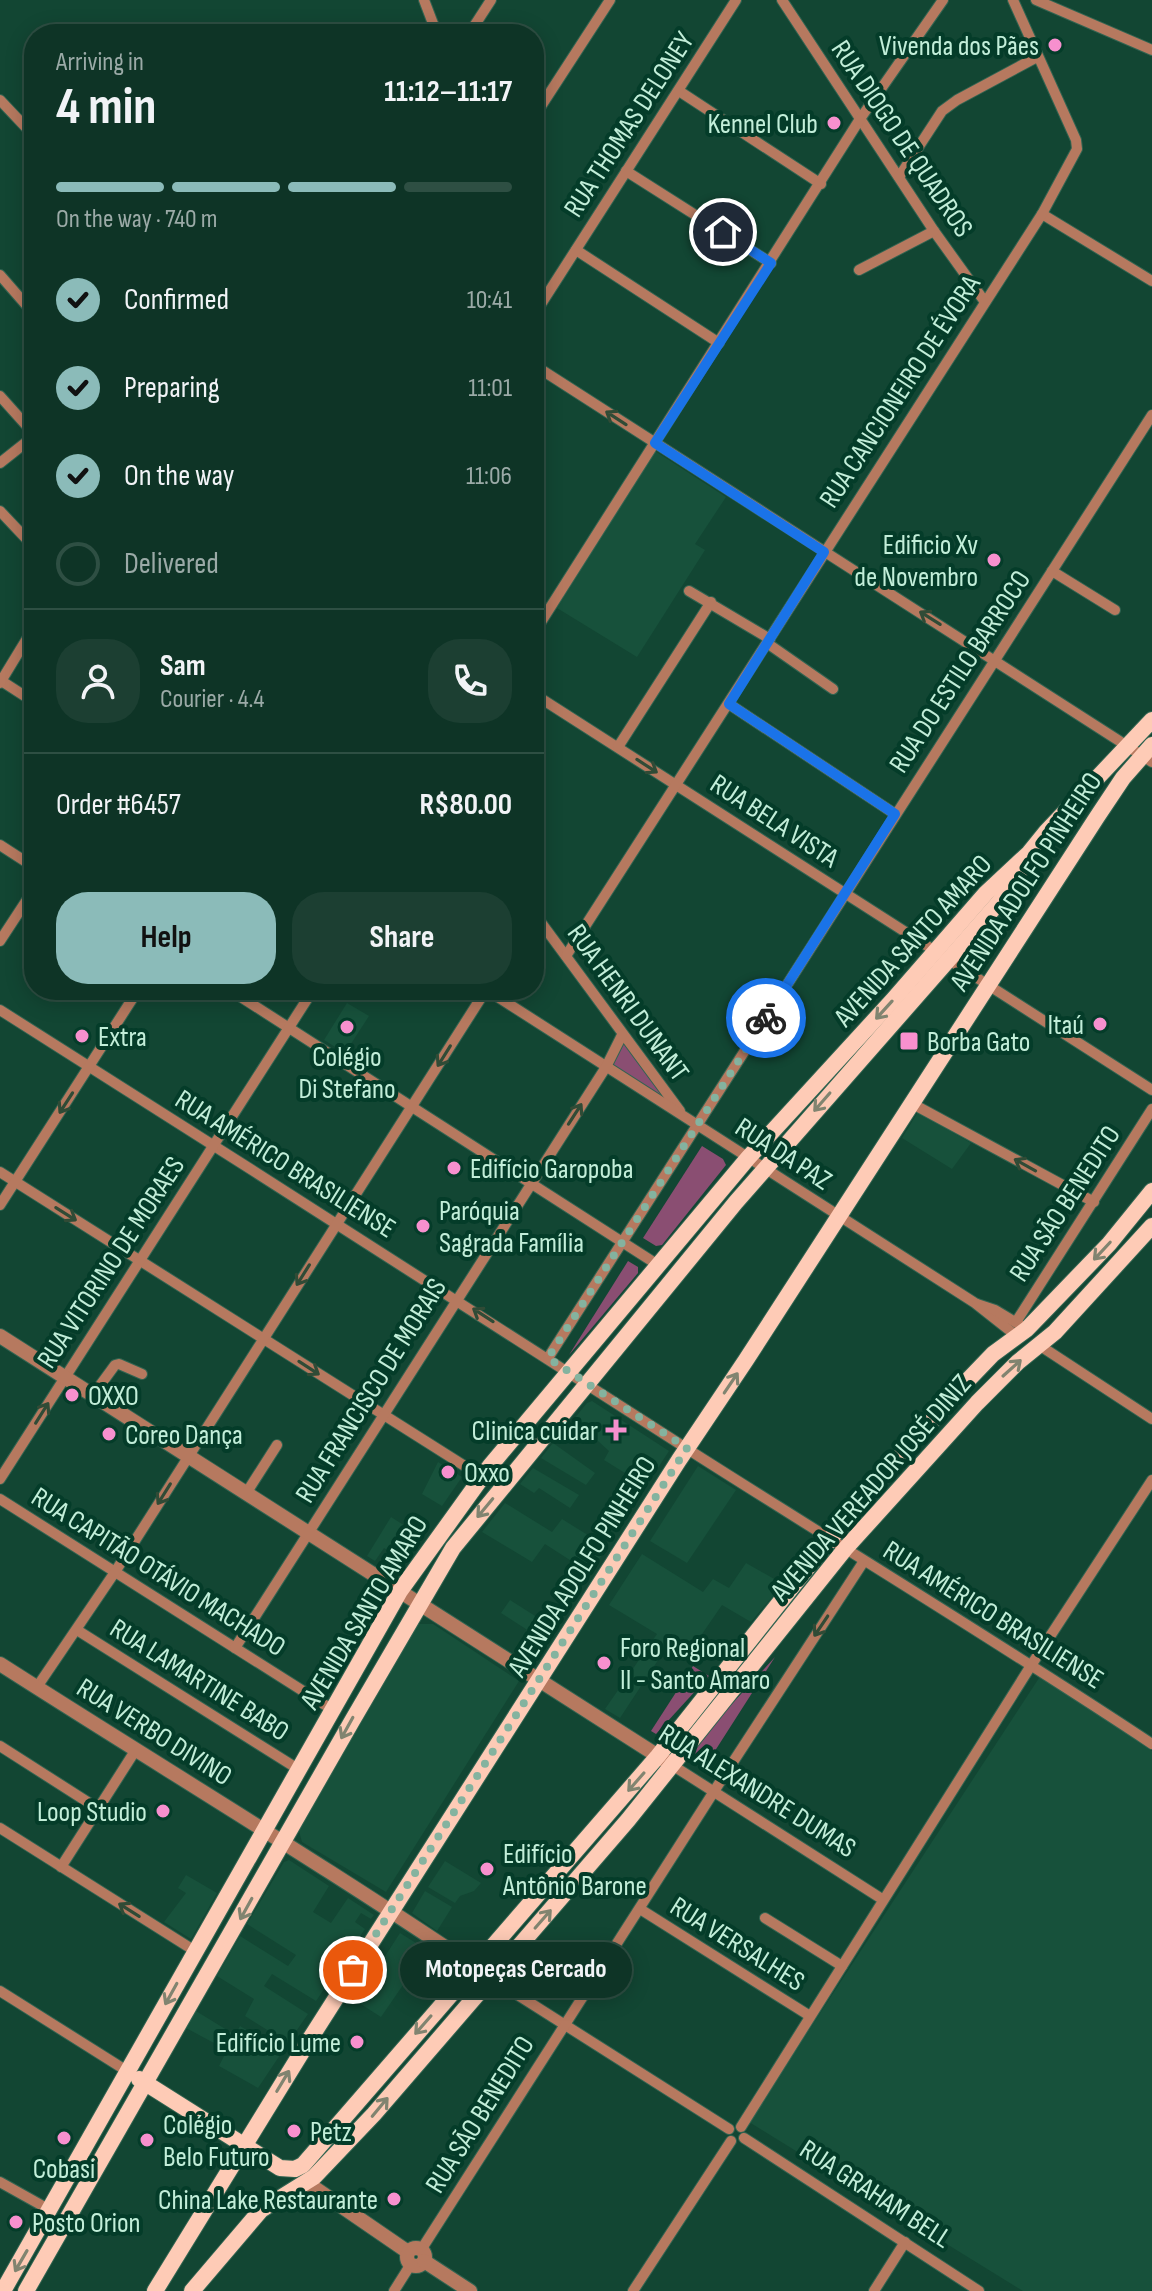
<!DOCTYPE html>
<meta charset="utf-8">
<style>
:root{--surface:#0e3426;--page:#1c3f32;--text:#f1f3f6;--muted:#9baaa7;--line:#2e4f43;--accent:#8bbbb9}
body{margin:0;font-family:"Sofia Sans Condensed",sans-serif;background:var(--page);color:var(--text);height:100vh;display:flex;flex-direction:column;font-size:30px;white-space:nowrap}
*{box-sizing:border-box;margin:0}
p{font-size:26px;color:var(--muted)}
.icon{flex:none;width:44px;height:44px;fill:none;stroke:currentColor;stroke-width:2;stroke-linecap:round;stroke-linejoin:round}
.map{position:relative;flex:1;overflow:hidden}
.sheet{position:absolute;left:24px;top:24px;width:520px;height:976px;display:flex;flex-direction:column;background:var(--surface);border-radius:32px;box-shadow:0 4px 20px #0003,0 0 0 2px var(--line)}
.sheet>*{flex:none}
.pin{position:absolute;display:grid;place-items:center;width:68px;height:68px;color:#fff;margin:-34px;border:4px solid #fff;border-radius:50%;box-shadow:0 2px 8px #0007}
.courier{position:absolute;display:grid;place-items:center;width:80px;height:80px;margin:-40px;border:6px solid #1a73e8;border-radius:50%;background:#fff;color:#222;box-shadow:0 2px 10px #0007}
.bubble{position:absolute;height:56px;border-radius:28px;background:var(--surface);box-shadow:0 4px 20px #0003,0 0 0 2px var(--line);font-size:26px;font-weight:700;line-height:56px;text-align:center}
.headline em{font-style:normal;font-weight:700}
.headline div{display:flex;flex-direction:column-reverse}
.headline{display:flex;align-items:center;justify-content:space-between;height:136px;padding:0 32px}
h1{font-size:52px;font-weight:700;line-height:60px}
.bar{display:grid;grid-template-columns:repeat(4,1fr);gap:12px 8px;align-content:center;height:96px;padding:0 32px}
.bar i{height:10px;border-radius:6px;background:var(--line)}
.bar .on{background:var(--accent)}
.bar p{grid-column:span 4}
.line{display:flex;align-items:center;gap:20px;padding:0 32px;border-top:2px solid var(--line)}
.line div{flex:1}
.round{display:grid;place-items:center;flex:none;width:84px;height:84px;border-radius:32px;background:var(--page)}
ol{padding:0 32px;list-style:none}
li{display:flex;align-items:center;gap:24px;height:88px}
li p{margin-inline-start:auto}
li .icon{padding:8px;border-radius:50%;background:var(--accent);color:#111;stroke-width:4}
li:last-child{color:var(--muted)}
li i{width:44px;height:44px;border:4px solid var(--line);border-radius:50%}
.button{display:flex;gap:16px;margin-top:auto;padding:16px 32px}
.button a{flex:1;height:92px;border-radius:32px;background:var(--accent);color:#111;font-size:32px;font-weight:700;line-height:92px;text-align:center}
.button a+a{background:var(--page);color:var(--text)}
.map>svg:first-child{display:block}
</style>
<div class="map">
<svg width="1152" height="2291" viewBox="0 0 1152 2291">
<rect width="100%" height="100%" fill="#124633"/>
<g fill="#17513b">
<path d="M655,451L726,497L695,544L705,550L637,657L557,608Z"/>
<path d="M347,1003L369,1016L345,1053L324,1040Z"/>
<path d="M918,1112L971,1143L952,1169L902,1138Z"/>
<path d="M592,1401L669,1451L646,1486L604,1460L609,1451L574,1419L587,1403Z"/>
<path d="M553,1443L595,1473L586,1485L541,1458Z"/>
<path d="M438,1462L462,1477L442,1506L422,1494Z"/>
<path d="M698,1466L736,1490L687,1563L650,1541Z"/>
<path d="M533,1468L579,1495L570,1508L539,1488L534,1493L520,1484Z"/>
<path d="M505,1503L552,1532L562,1519L607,1547L590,1573L545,1544L532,1562L482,1532Z"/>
<path d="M391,1517L421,1536L406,1561L384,1548L375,1561L367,1556Z"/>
<path d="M642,1554L703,1592L713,1579L729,1588L746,1563L783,1584L751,1622L722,1605L689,1653L670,1642L620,1718L605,1709L657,1634L609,1605Z"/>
<path d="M510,1600L554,1628L546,1642L501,1613Z"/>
<path d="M418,1624H433L519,1681L386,1892L302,1842L299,1831Z"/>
<path d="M1041,1675L1152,1751V2291H1023L749,2122Z"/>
<path d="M289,1860L329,1886L313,1912L331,1923L348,1898L374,1915L371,1919L361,1913L355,1922L365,1929L316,2001L272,1974L264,1986L308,2014L288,2043L245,2016L254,1999L217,1976L240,1936L288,1966L296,1955L247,1924L284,1862Z"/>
<path d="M445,1861L481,1883L474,1891L460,1896L455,1903L428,1887Z"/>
<path d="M186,1875L217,1893L191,1939L164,1922L186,1893L178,1888Z"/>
<path d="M425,1891L452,1907L437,1931L412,1913Z"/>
<path d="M400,1933L427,1950L381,2017L356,2001Z"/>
<path d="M196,2011L235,2035L240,2026L282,2052L258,2088L219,2066L227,2050L186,2028Z"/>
</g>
<g fill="#8a4e72">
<path d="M623,1039L669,1105L609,1066Z"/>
<path d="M702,1146L723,1159L726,1165L662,1245L656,1246L643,1238Z"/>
<path d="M628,1261L638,1267V1273L569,1355Z"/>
<path d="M775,1657L704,1768L709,1773L684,1756Z"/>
<path d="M693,1666L709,1676L656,1734L651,1731Z"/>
</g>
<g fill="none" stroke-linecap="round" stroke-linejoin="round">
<defs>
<g id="minor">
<path d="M424,0L437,34"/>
<path d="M782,0L934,231L985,302"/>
<path d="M1036,0L1152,50"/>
<path d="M469,34L491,0"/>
<path d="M679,91L821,184"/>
<path d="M0,100L34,136"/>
<path d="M534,117L610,0"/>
<path d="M626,171L771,263"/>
<path d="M899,177L942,111L957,100L1037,57"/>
<path d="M1042,214L1152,281"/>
<path d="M576,250L719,343"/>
<path d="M859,270L934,231"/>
<path d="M0,275L34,314"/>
<path d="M534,315L736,0"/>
<path d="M534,365L1152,762"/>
<path d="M0,396L34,434"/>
<path d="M0,463L34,436"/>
<path d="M0,511L34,547"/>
<path d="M1052,571L1115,610"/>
<path d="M689,591L770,639"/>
<path d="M534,633L860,119L943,0"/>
<path d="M767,643L833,689"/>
<path d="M0,680L34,702"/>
<path d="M0,683L34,627"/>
<path d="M534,694L1152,1090"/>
<path d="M729,704L895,814"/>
<path d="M618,747L711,602"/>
<path d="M0,845L34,867"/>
<path d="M534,913L680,1111"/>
<path d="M0,941L34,889"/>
<path d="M566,956L1042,214L1077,149L1076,140L1013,0"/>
<path d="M230,990L658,1265"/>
<path d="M487,990L975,1303L1018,1337"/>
<path d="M0,1010C234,1158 467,1307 700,1457C851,1553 1003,1645 1152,1744"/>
<path d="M911,1103L1094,1202"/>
<path d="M0,1172L482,1477"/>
<path d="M0,1205L138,990"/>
<path d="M977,1304L995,1310L1020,1325"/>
<path d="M1016,1322L1152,1109"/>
<path d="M1039,1345L1152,1419"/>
<path d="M548,1358L1152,415"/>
<path d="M93,1395L115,1365L119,1364L142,1374"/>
<path d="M0,1479L313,990"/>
<path d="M247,1492L277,1445"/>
<path d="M0,1499L333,1710"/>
<path d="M77,1630L298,1769"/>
<path d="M235,1648L606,1067L622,1035"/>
<path d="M37,1687L115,1572L486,990"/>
<path d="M0,1746L97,1808"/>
<path d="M672,1765L882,1899"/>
<path d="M0,1828L195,1951"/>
<path d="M61,1867L135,1751"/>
<path d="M640,1909L810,2016"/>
<path d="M765,1918L842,1966"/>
<path d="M491,1978L729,2129"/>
<path d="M0,1991L127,2071"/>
<path d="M741,2127L1032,1664L1152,1480"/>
<path d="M744,2138L979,2291"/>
<path d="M0,2182L50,2210"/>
<path d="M421,2250L720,1782L864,1561"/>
<path d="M394,2291L411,2264"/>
<path d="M633,2291L731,2141"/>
<path d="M874,2291L905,2242"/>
</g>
<g id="tertiary">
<path d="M0,1336L672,1765"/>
<path d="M0,1664C164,1769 331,1869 491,1978"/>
<path d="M306,2182L408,2252"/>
<circle cx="416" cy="2257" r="9"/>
<path d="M424,2261L470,2291"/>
</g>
<g id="primary">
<path d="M139,2079L280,2168L295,2169L303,2165L658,1756L858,1504L968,1380L993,1354L1027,1329L1109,1244L1152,1191"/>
<path d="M3,2291L400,1591L490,1466L748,1158L892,1001L986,893L1029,853L1046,832L1152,720"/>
<path d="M26,2291L352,1721L453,1548L736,1202L1000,901L1026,862"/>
<path d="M155,2291L308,2042L679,1460L746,1360L1097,817L1123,778L1152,745"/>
<path d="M192,2291L261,2210L314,2177L374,2114L628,1820L845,1549L977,1403L1018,1362L1055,1332L1152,1226"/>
</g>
</defs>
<use href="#minor" stroke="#326451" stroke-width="12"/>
<use href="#tertiary" stroke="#326451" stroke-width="16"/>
<use href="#primary" stroke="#326451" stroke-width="18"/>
<use href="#minor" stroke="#b6795f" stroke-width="10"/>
<use href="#tertiary" stroke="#b6795f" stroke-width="14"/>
<use href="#primary" stroke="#fecbb6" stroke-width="16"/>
</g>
<defs><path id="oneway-shaft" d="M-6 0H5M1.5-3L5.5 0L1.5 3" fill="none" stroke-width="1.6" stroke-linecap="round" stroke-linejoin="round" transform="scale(2)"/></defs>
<g stroke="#304b36">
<use href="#oneway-shaft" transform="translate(616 418) rotate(-147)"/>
<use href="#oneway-shaft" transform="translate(930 618) rotate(-148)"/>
<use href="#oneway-shaft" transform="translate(647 766) rotate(33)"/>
<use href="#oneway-shaft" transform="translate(444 1056) rotate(122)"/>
<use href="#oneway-shaft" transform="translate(66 1103) rotate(123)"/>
<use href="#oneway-shaft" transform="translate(575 1114) rotate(-57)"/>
<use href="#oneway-shaft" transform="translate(1025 1165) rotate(-151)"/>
<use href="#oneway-shaft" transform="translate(66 1214) rotate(32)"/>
<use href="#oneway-shaft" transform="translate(303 1275) rotate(122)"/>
<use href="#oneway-shaft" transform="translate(483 1315) rotate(-147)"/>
<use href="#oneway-shaft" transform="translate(309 1368) rotate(33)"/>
<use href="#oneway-shaft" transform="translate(42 1413) rotate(-58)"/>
<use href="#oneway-shaft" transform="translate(164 1494) rotate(122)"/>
<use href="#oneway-shaft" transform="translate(821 1626) rotate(124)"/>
<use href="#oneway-shaft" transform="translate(129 1910) rotate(-148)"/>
</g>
<g stroke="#818470">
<use href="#oneway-shaft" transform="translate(884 1010) rotate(132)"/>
<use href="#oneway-shaft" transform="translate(822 1102) rotate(131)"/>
<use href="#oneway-shaft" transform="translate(1102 1251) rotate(133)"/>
<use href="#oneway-shaft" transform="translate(1012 1368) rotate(-42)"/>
<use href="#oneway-shaft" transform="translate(731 1383) rotate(-56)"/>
<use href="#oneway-shaft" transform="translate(485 1508) rotate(130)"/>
<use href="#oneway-shaft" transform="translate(347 1728) rotate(119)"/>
<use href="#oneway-shaft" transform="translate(636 1782) rotate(131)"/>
<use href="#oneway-shaft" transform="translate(246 1909) rotate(119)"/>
<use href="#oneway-shaft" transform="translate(543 1919) rotate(-49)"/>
<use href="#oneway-shaft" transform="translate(171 1994) rotate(119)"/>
<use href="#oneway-shaft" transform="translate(423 2025) rotate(131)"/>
<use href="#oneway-shaft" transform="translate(283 2081) rotate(-59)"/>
<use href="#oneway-shaft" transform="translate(380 2107) rotate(-50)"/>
<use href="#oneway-shaft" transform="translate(21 2261) rotate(120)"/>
</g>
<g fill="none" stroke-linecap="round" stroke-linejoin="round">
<path stroke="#84b39f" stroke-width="8" stroke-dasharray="0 14.4" d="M353,1970L687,1448L548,1358L766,1018"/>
<path stroke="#1a73e8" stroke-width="10" d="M723,232L771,263L655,443L824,552L729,704L895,814L766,1018"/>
</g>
<g fill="#f790ce" stroke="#043c29" stroke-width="3">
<circle cx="1055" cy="45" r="8"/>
<circle cx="834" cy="123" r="8"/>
<circle cx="994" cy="560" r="8"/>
<circle cx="1100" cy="1024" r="8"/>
<circle cx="347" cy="1027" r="8"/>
<circle cx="82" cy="1036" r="8"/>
<rect x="899" y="1031" width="20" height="20" rx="4"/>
<circle cx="454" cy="1168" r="8"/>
<circle cx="423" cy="1226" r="8"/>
<circle cx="72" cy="1395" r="8"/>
<path d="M612 1418h8v8h8v8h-8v8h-8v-8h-8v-8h8z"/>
<circle cx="109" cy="1434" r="8"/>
<circle cx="448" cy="1472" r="8"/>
<circle cx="604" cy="1663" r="8"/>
<circle cx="163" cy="1811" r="8"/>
<circle cx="487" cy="1869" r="8"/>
<circle cx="357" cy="2042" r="8"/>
<circle cx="294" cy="2131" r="8"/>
<circle cx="64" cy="2138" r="8"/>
<circle cx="147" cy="2140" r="8"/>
<circle cx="394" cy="2199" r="8"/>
<circle cx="16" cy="2222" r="8"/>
</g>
<g text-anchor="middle" stroke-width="8" stroke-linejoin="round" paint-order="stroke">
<g font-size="28" fill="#c2eed9" stroke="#043c29" text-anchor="start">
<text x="1039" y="55" text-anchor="end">Vivenda dos Pães</text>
<text x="818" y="133" text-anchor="end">Kennel Club</text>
<text x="978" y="554" text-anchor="end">Edificio Xv<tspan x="978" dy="32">de Novembro</tspan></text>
<text x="1084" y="1034" text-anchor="end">Itaú</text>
<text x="98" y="1046">Extra</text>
<text x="927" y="1051">Borba Gato</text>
<text x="347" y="1066" text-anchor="middle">Colégio<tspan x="347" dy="32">Di Stefano</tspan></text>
<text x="470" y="1178">Edifício Garopoba</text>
<text x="439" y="1220">Paróquia<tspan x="439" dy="32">Sagrada Família</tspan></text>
<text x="88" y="1405">OXXO</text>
<text x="598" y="1440" text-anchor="end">Clinica cuidar</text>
<text x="125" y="1444">Coreo Dança</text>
<text x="464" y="1482">Oxxo</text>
<text x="620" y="1657">Foro Regional<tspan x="620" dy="32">II - Santo Amaro</tspan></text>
<text x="147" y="1821" text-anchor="end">Loop Studio</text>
<text x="503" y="1863">Edifício<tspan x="503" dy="32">Antônio Barone</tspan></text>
<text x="341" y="2052" text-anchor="end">Edifício Lume</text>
<text x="163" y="2134">Colégio<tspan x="163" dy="32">Belo Futuro</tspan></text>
<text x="310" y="2141">Petz</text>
<text x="64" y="2178" text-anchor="middle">Cobasi</text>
<text x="378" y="2209" text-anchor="end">China Lake Restaurante</text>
<text x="32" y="2232">Posto Orion</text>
</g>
<g font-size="28" fill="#c2eed9" stroke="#043c29">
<text transform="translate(628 124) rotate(-57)" y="10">RUA THOMAS DELONEY</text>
<text transform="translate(903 138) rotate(56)" y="10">RUA DIOGO DE QUADROS</text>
<text transform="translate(899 391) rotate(-57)" y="10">RUA CANCIONEIRO DE ÉVORA</text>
<text transform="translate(959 671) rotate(-57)" y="10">RUA DO ESTILO BARROCO</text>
<text transform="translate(775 820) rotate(33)" y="10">RUA BELA VISTA</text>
<text transform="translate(1025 881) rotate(-57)" y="10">AVENIDA ADOLFO PINHEIRO</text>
<text transform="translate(912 940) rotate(-48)" y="10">AVENIDA SANTO AMARO</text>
<text transform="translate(629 1002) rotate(54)" y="10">RUA HENRI DUNANT</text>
<text transform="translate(784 1153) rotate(33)" y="10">RUA DA PAZ</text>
<text transform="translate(286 1163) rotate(32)" y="10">RUA AMÉRICO BRASILIENSE</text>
<text transform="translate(1064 1203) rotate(-57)" y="10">RUA SÃO BENEDITO</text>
<text transform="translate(110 1262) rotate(-57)" y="10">RUA VITORINO DE MORAES</text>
<text transform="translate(370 1390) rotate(-58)" y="10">RUA FRANCISCO DE MORAIS</text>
<text transform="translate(870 1487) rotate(-49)" y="10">AVENIDA VEREADOR JOSÉ DINIZ</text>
<text transform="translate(581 1566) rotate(-58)" y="10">AVENIDA ADOLFO PINHEIRO</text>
<text transform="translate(159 1571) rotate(32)" y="10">RUA CAPITÃO OTÁVIO MACHADO</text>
<text transform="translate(363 1612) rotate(-59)" y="10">AVENIDA SANTO AMARO</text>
<text transform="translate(994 1614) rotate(32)" y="10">RUA AMÉRICO BRASILIENSE</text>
<text transform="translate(200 1679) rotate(32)" y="10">RUA LAMARTINE BABO</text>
<text transform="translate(155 1731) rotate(32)" y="10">RUA VERBO DIVINO</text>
<text transform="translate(758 1790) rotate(32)" y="10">RUA ALEXANDRE DUMAS</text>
<text transform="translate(738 1943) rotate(32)" y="10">RUA VERSALHES</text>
<text transform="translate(479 2114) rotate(-58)" y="10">RUA SÃO BENEDITO</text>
<text transform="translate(876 2193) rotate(33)" y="10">RUA GRAHAM BELL</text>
</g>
</g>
</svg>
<div class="pin" style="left:353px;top:1970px;background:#ea580c"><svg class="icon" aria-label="bag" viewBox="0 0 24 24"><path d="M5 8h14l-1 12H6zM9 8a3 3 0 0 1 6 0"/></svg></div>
<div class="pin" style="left:723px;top:232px;background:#1f2937"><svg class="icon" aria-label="home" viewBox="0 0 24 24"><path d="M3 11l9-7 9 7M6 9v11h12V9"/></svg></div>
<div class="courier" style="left:766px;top:1018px"><svg class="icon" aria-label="bike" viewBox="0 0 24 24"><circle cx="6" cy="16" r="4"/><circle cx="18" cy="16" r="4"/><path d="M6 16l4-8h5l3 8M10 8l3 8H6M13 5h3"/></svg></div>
<div class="bubble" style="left:400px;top:1942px;width:232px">Motopeças Cercado</div>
<section class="sheet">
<div class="headline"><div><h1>4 min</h1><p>Arriving in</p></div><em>11:12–11:17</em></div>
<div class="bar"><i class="on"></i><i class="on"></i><i class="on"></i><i></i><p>On the way · 740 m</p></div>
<ol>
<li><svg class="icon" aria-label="check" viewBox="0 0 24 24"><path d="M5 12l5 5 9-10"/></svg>Confirmed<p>10:41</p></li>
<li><svg class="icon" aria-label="check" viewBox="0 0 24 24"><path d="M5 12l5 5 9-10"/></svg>Preparing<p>11:01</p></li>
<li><svg class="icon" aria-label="check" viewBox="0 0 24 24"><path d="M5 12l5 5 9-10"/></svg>On the way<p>11:06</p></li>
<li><i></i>Delivered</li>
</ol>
<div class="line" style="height:144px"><a class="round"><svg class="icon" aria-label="person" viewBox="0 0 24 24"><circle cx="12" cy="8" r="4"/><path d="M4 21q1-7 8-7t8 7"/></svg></a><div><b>Sam</b><p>Courier · 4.4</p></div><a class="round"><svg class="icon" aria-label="phone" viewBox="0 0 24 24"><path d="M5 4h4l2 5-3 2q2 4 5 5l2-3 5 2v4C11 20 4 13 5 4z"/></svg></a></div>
<div class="line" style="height:104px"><div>Order #6457</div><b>R$80.00</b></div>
<div class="button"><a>Help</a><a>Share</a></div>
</section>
</div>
